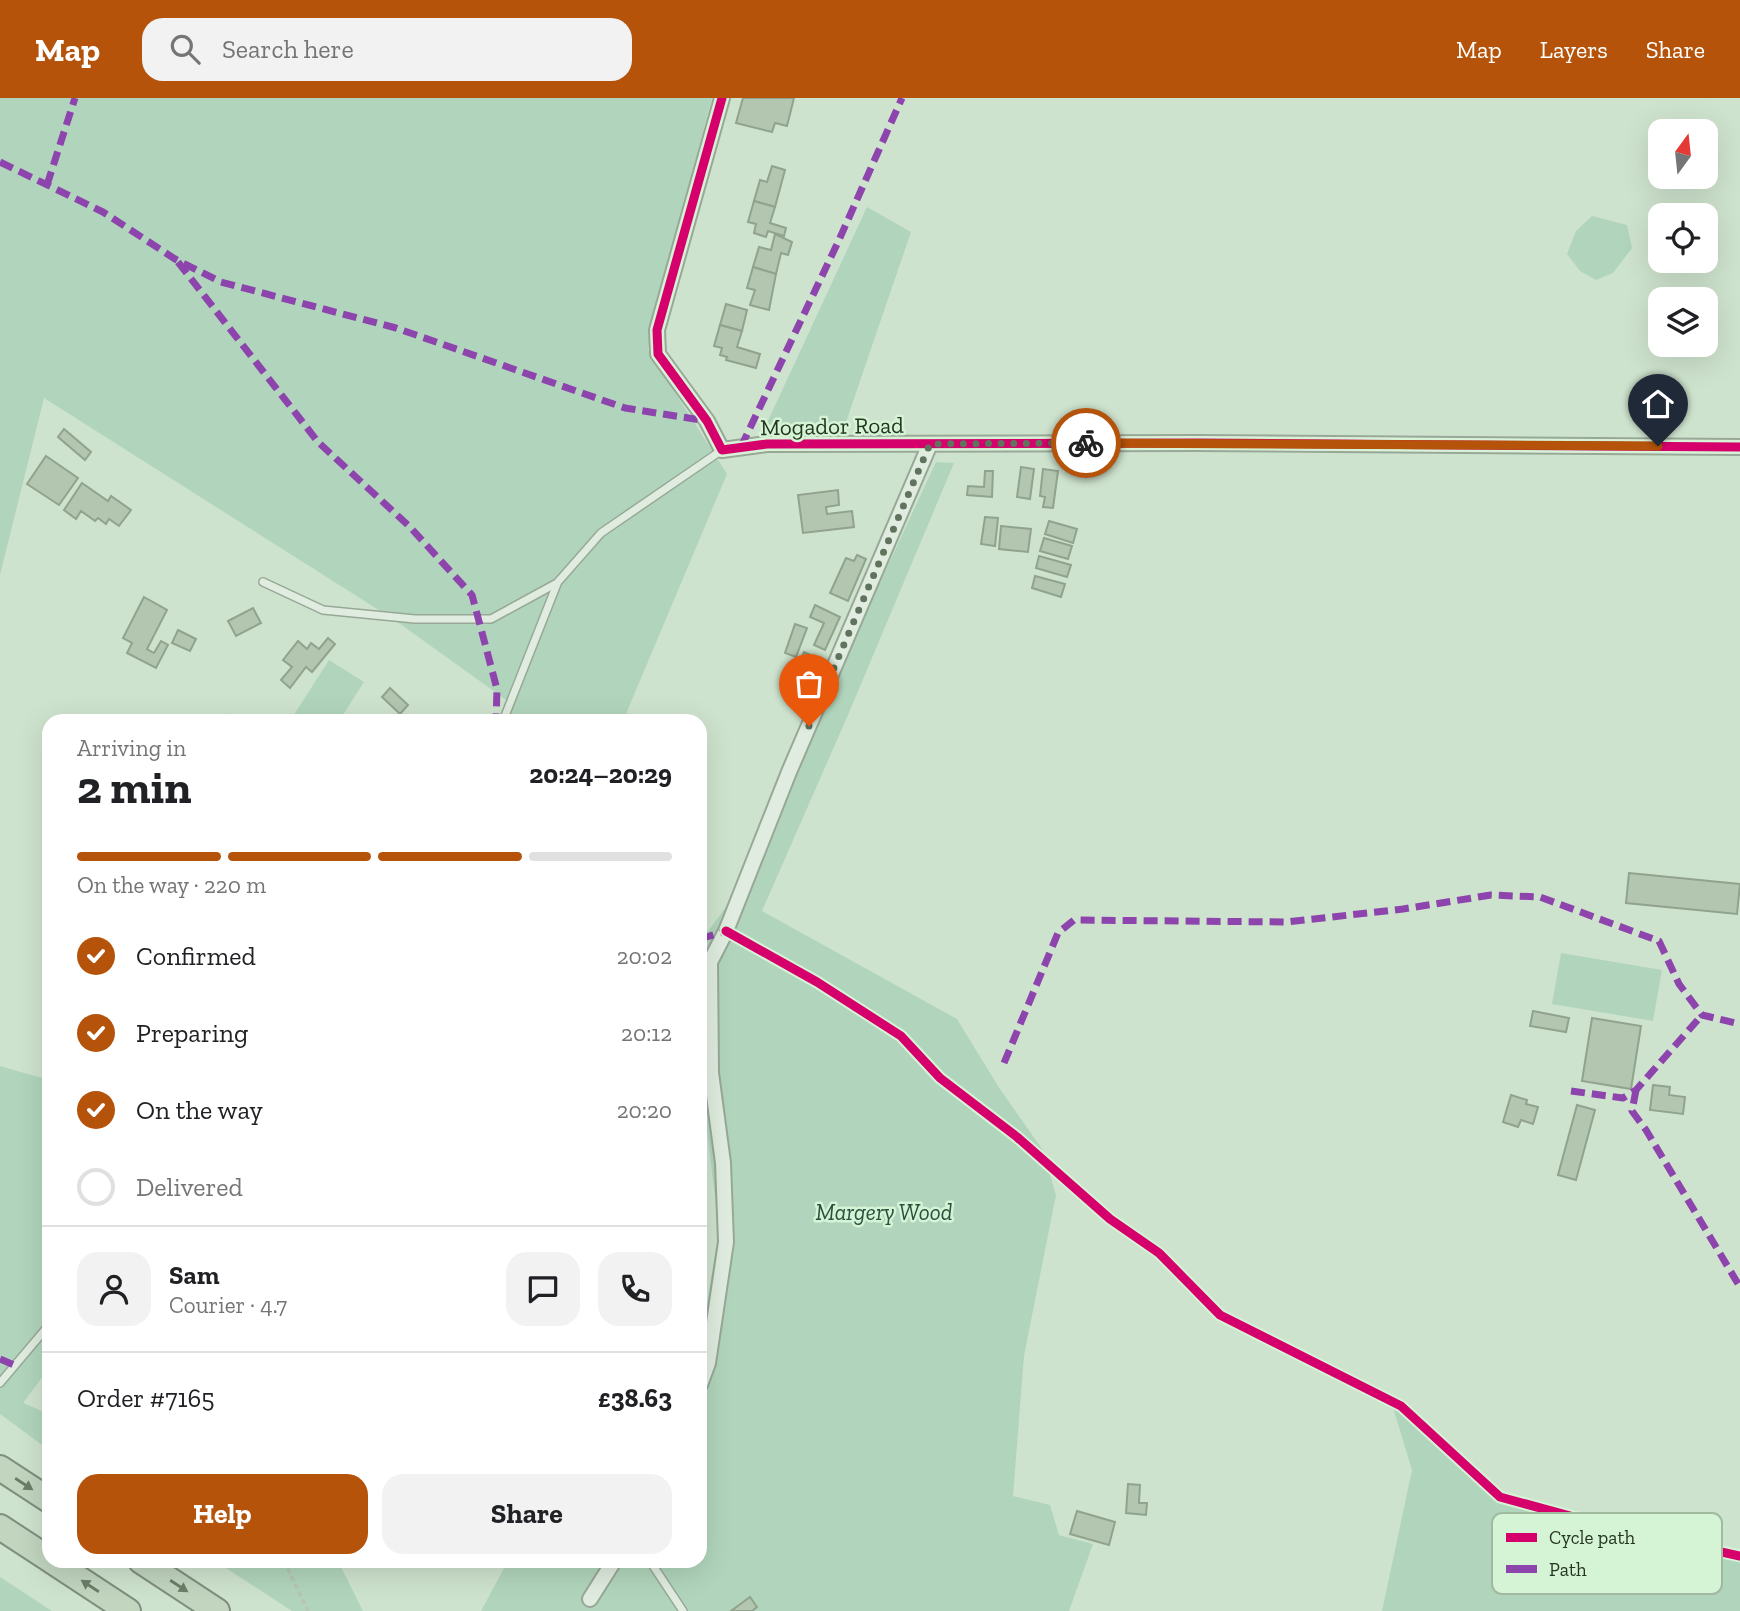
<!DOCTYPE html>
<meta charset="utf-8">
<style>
:root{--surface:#fff;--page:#f2f2f2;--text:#202124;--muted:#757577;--line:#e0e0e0;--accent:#b45309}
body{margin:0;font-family:"Zilla Slab",serif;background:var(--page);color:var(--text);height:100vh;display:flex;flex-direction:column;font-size:26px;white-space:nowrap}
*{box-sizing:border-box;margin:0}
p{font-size:23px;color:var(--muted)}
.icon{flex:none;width:38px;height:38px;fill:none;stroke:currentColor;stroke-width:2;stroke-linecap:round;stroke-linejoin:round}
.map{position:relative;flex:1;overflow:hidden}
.panel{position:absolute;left:42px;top:616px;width:665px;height:854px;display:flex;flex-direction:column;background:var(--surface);border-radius:21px;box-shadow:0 7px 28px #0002}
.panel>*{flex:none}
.needle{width:46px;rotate:15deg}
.tools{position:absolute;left:1648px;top:21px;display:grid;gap:14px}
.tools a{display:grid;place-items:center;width:70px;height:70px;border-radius:14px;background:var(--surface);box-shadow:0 7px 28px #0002;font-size:35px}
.pin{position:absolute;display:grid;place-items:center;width:60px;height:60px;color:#fff;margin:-72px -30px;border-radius:50% 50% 50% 0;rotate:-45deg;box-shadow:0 0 7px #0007}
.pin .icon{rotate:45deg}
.courier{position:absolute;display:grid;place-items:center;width:70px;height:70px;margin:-35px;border:5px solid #b45309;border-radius:50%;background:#fff;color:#222;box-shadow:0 2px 9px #0007}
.head em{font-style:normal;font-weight:700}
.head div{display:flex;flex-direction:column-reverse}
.head{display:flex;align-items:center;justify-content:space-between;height:119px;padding:0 35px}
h1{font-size:46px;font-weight:700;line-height:52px}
.bar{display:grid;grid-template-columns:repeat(4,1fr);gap:10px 7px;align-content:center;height:84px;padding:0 35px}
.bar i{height:9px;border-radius:5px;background:var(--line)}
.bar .on{background:var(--accent)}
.bar p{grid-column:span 4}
.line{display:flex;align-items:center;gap:18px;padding:0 35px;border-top:2px solid var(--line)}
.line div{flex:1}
.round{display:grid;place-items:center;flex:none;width:74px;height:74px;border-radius:21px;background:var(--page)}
ol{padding:0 35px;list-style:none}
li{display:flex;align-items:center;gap:21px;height:77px}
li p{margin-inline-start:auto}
li .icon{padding:7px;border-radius:50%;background:var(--accent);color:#fff;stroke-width:4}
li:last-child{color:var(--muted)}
li i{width:38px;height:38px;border:4px solid var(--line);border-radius:50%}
.action{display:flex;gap:14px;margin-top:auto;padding:14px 35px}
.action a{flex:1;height:80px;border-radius:21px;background:var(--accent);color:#fff;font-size:28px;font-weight:700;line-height:80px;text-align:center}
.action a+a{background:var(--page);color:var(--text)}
header{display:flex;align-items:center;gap:42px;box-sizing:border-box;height:98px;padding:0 35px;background:var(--accent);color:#fff}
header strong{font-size:33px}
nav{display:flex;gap:38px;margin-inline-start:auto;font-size:24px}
.search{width:490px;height:63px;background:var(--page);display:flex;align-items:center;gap:18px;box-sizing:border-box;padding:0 24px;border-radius:21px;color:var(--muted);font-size:26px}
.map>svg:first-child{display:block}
</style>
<header>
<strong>Map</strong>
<div class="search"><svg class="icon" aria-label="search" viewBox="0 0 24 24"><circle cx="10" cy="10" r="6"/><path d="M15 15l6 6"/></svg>Search here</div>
<nav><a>Map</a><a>Layers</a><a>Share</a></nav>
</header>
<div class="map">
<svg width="1740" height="1513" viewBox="0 0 1740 1513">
<rect width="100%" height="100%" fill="#cee3ce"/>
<g fill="#b1d5bc">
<path d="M0,0H712L653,220L648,252L727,376L623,623H506L513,607L396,523L44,300L0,477Z"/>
<path d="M867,109L911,134L846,324L766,327Z"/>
<path d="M1592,118L1627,127L1632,150L1613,175L1596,182L1580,173L1567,156L1576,133Z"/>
<path d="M936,364L954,365L848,617L762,813L957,921L998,988L1042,1051L1056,1097L1024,1258L1013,1398L1050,1407L1059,1437L1093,1446L1069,1513H481L508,1463H700V1249L719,1131L700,976V836L705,837L735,797Z"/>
<path d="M329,562L364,584L339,623H290Z"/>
<path d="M1561,855L1662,872L1653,923L1552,906Z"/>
<path d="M0,968L49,982V1270L23,1305L49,1316V1352L0,1316Z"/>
<path d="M1391,1303L1497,1396L1740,1461V1513H1382L1412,1372Z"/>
<path d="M215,1463H338L363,1513H292Z"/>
<path d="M0,1479L52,1513H0Z"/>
</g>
<g fill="#b3c6af" stroke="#91a38d" stroke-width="2">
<path d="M743,0H794L787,28L775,25L772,34L736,25Z"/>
<path d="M772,68L785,72L775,109L754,103L760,82L767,84Z"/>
<path d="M754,103L775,109L770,125L786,130L784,138L768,133L766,139L754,135L756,126L748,124Z"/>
<path d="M775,136L792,144L788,157L781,155L776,176L753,169L759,149L771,152Z"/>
<path d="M753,169L776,176L769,212L750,207L755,192L747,190Z"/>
<path d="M726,206L747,212L742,233L720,227Z"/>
<path d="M720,227L742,233L737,249L760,256L756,270L726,262L727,259L720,257L722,250L714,248Z"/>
<path d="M64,331L91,354L85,362L58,339Z"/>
<path d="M46,358L78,380L59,407L27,386Z"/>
<path d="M1021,369L1034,371L1030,401L1017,399Z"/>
<path d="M1043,371L1058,373L1053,410L1043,409L1045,399L1040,398Z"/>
<path d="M985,373H993L992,399L967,397L968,388L984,389Z"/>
<path d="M82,385L108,403L111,398L131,412L119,428L109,421L106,426L98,420L95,423L81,413L76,421L64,412Z"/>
<path d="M838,392L839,407L826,409L827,416L852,413L854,429L803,435L798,397Z"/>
<path d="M985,419L998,420L995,448L981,446Z"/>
<path d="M1049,423L1077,431L1073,445L1045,436Z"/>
<path d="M1001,428L1031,431L1028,454L999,451Z"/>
<path d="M1044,440L1072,448L1068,461L1040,453Z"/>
<path d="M857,457L866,461L848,503L830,495L846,460L854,463Z"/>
<path d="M1039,458L1071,467L1067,479L1036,470Z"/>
<path d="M1035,478L1065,486L1061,499L1032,490Z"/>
<path d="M144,499L167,512L147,551L154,555L161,543L168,547L156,570L127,555L132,545L123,540Z"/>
<path d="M815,507L840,519L825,552L814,547L824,525L810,519Z"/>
<path d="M253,510L261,525L236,538L228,523Z"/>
<path d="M795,526L807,530L796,559L785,555Z"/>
<path d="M178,532L196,541L190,553L172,545Z"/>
<path d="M328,540L335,546L312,574L306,569L290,590L281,582L292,569L283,562L298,543L307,551L311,545L319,551Z"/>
<path d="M804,554L821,562L810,584L794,576Z"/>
<path d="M390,590L408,607L400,616L382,599Z"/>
<path d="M228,617L239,622L238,623H225Z"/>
<path d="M700,767L706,769L700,785Z"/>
<path d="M1629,775L1740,786L1737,816L1626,805Z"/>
<path d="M1533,913L1569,920L1566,934L1530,928Z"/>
<path d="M1592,920L1641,928L1631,991L1582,983Z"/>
<path d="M1653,987L1670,989L1669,997L1685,999L1683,1016L1650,1012Z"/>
<path d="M1511,997L1527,1002L1526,1006L1538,1009L1533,1026L1521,1022L1518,1029L1503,1024Z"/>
<path d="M1577,1007L1595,1012L1576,1082L1558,1077Z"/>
<path d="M1128,1386L1140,1387L1139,1405H1147L1146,1417L1126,1415Z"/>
<path d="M1077,1413L1115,1424L1109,1447L1070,1436Z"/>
<path d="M750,1499L757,1509L752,1513H731Z"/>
</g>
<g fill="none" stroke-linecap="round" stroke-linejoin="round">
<defs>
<g id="service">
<path d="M263,484L323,512L415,521H491L557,485L601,435L722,352"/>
<path d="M503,623L557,486"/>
<path d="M0,1285L49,1227"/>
<path d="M650,1463L683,1513"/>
</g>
<g id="minor">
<path d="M722,0L657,232L658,256L707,323L722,352L767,346L1197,345L1740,349"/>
<path d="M700,1287L708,1265L726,1144L723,1065L711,975L710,864L726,833L789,674L930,346"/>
<path d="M590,1501L614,1463"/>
</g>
<g id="motorway">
<path d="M0,1370L49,1402"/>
<path d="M0,1429L49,1461"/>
<path d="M52,1463L128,1513"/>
<path d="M141,1463L217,1513"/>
</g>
</defs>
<use href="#service" stroke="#98a897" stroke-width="10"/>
<use href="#minor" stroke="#98a897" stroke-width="18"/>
<use href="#motorway" stroke="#7f8e7e" stroke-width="28"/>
<path stroke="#b7c4b6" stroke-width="3.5" stroke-dasharray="5 3.5" stroke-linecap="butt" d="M284,1463L308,1513"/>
<use href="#service" stroke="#dfecdf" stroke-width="7"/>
<use href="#minor" stroke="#dfecdf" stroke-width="14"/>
<use href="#motorway" stroke="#c1d5bf" stroke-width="24"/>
<g stroke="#8e44ad" stroke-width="7" stroke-dasharray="14 7" stroke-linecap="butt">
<path d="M0,64L103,114L175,161L221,184L396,230L625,310L707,323"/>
<path d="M47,87L75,0"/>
<path d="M178,164L318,344L410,429L472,497L497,591L496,623"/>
<path d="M741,349L839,142L902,0"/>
<path d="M700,841L726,833L731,836"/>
<path d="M1004,965L1058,835L1074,822L1287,824L1403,811L1491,797L1540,799L1659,843L1679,886L1702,917L1740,926"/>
<path d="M1636,992L1632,1013L1646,1032L1740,1189"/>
<path d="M1571,993L1623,1000L1636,992L1702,917"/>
<path d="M0,1261L14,1267"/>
</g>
<defs>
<g id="cycleway">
<path d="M722,0L657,232L658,256L707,323L722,352L767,346L1197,345L1740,349"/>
<path d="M726,833L817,884L901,938L940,980L1017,1039L1110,1121L1159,1155L1220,1217L1401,1308L1500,1399L1614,1430L1740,1458"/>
</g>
</defs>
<use href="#cycleway" stroke="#d5f3d5" stroke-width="13"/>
<use href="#cycleway" stroke="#d6006c" stroke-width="9"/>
</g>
<defs><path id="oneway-solid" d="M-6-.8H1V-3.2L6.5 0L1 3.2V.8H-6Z" transform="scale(1.75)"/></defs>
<g fill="#6b7e68">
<use href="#oneway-solid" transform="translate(24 1386) rotate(33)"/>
<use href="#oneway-solid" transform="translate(90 1488) rotate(-147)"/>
<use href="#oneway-solid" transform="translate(179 1488) rotate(33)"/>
</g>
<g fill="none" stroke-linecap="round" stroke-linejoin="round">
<path stroke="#60735d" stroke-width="7" stroke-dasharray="0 12.6" d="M809,628L930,346L1086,345"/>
<path stroke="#b45309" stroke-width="9" d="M1086,345L1658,348"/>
</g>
<g text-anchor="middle" stroke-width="5" stroke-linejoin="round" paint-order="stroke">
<g font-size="23" fill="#243620" stroke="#d5f3d5">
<text transform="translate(832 328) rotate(-1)" y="8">Mogador Road</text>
</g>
<g font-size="23" font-style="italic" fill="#28513f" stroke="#d5f3d5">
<text x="884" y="1122">Margery Wood</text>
</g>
</g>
<rect x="1492" y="1415" width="230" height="81" rx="10" fill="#d5f3d5" stroke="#a0ba9f" stroke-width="2"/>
<rect x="1506" y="1435" width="31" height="9" fill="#d6006c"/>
<rect x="1506" y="1467" width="31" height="8" fill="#8e44ad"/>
<g font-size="19" fill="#243620">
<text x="1549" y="1446">Cycle path</text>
<text x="1549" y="1478">Path</text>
</g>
</svg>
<div class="tools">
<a><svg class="needle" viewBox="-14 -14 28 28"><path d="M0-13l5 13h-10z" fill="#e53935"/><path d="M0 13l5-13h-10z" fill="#757577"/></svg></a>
<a><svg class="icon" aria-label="locate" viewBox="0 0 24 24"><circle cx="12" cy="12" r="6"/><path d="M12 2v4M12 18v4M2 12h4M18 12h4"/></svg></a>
<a><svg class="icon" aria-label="layers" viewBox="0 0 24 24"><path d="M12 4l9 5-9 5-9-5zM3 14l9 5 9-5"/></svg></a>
</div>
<div class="pin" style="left:809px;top:628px;background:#ea580c"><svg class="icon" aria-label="bag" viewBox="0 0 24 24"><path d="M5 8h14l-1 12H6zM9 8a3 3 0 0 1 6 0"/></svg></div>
<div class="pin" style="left:1658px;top:348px;background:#1f2937"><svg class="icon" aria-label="home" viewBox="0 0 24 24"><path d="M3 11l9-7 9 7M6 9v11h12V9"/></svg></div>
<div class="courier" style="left:1086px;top:345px"><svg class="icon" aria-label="bike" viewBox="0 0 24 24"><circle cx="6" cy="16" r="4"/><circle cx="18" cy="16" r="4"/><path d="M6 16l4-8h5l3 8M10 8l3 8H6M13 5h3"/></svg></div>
<section class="panel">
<div class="head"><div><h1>2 min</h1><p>Arriving in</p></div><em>20:24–20:29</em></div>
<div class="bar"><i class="on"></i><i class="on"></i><i class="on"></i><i></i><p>On the way · 220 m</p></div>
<ol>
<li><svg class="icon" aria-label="check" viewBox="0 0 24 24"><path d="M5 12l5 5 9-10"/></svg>Confirmed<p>20:02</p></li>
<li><svg class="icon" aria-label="check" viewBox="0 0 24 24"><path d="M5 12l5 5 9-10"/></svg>Preparing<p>20:12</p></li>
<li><svg class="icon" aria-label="check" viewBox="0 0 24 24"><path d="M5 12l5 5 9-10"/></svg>On the way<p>20:20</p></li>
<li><i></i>Delivered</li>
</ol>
<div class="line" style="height:126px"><a class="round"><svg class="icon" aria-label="person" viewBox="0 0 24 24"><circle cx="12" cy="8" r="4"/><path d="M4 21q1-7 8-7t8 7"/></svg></a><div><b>Sam</b><p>Courier · 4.7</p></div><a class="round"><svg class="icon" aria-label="chat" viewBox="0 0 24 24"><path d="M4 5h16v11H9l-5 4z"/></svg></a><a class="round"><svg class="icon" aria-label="phone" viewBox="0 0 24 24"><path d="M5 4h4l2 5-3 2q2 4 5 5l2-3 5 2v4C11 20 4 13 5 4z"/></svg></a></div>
<div class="line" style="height:91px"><div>Order #7165</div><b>£38.63</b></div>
<div class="action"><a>Help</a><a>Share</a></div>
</section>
</div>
